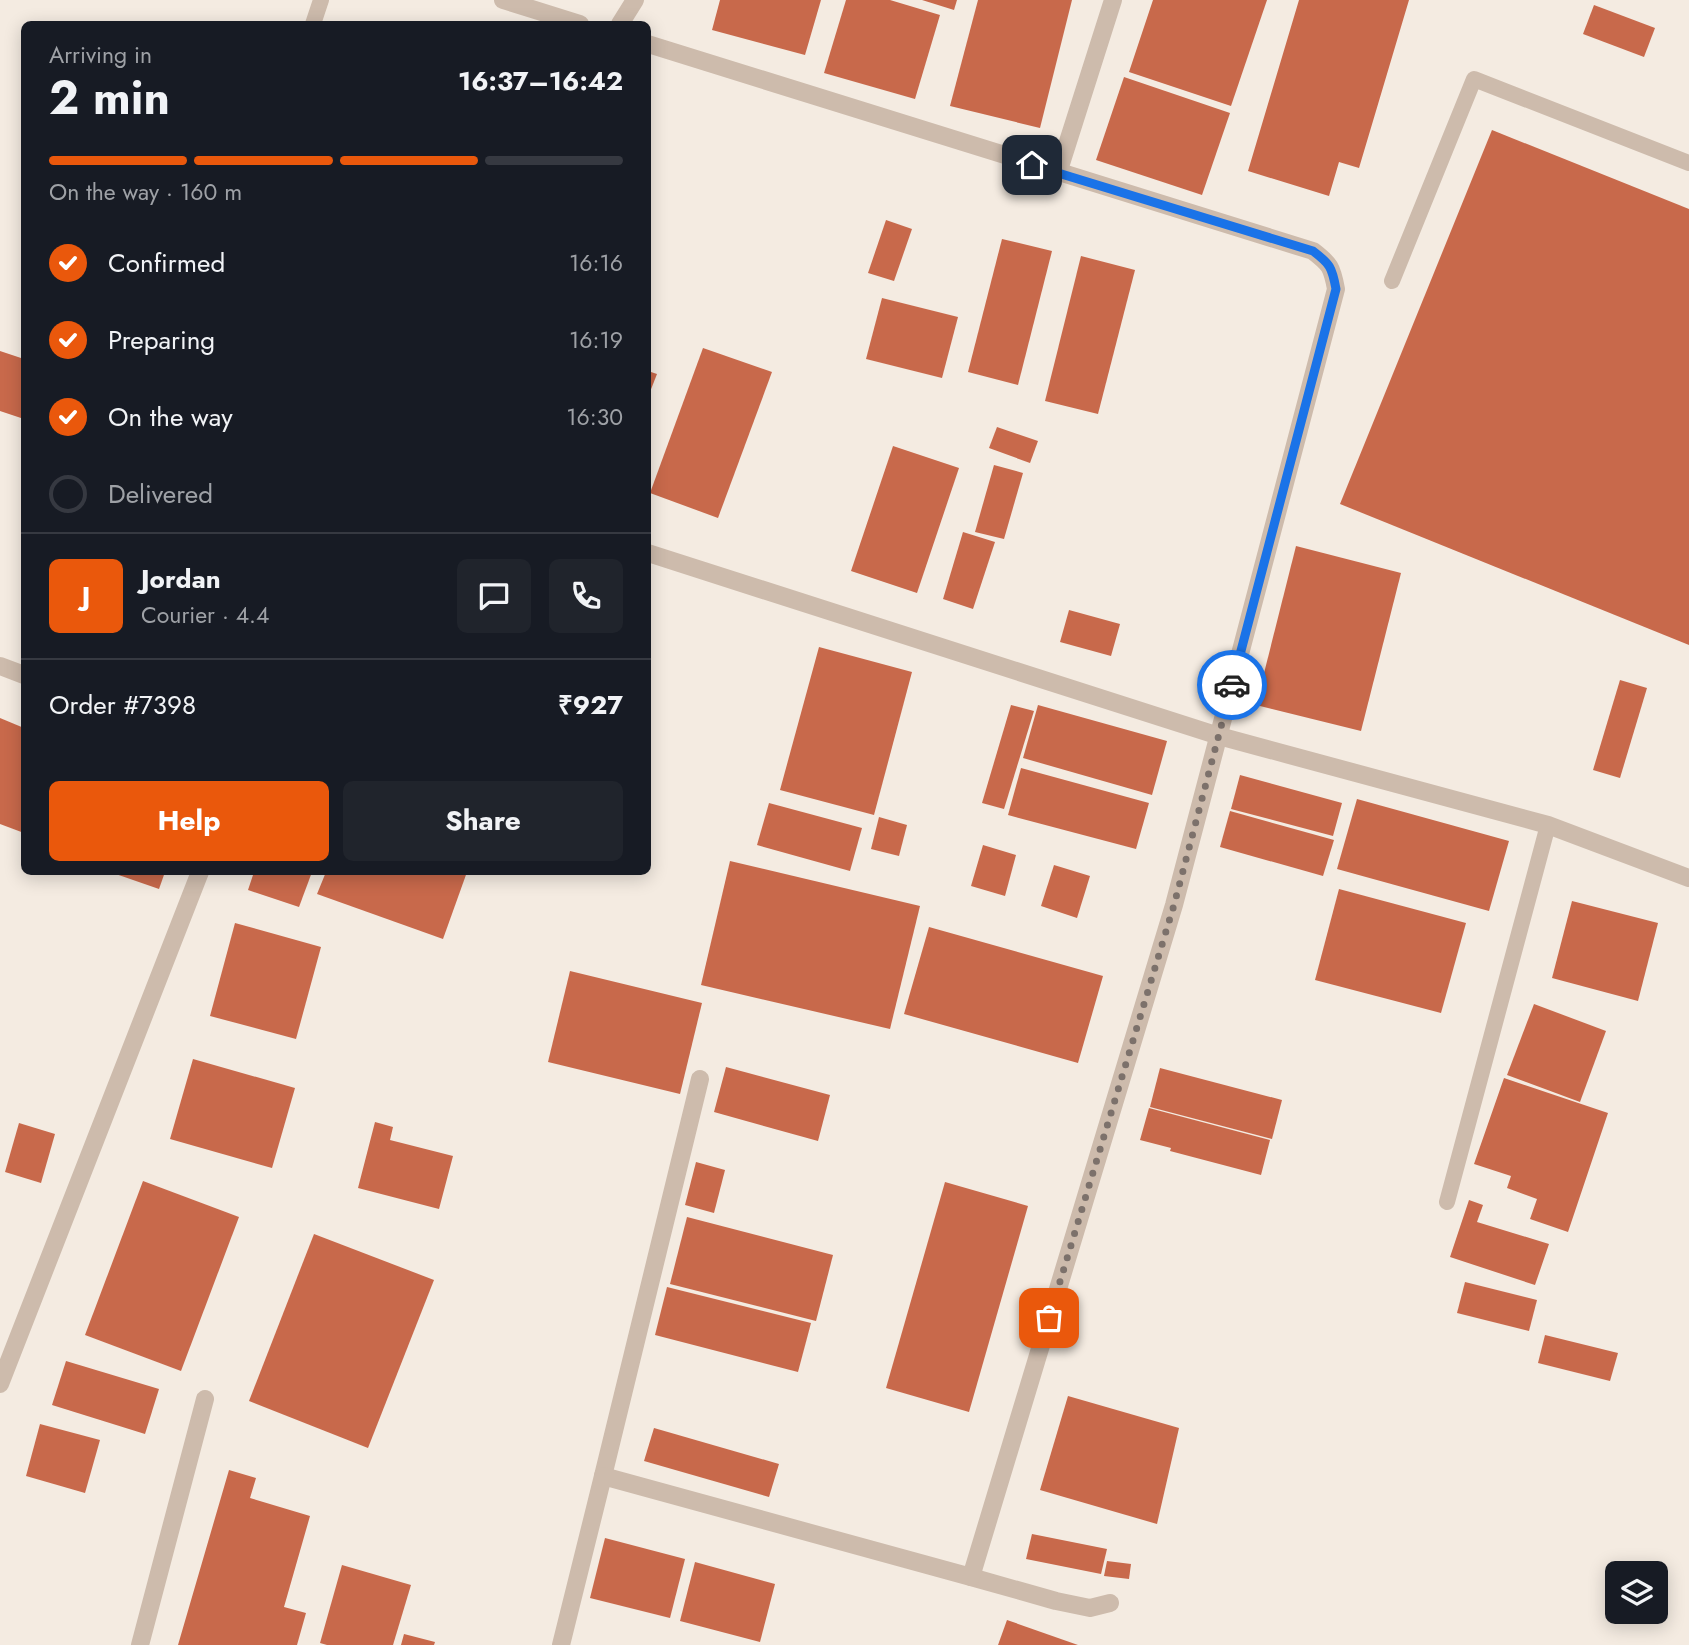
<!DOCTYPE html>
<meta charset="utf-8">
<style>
:root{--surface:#171b24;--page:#20242c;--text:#f1f3f6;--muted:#9ea1a6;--line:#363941;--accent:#ea580c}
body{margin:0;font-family:Jost,sans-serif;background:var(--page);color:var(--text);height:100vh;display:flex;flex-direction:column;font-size:26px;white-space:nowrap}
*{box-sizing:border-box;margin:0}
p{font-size:23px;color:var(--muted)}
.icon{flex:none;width:38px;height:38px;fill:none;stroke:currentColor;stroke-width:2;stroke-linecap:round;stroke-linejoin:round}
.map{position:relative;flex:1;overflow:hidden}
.drawer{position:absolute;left:21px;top:21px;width:630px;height:854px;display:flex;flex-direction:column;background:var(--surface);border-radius:10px;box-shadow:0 4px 18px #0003}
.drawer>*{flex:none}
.controls{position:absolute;left:1605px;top:1561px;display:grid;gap:14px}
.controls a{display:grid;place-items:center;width:63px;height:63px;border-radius:10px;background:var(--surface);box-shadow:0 4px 18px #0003;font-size:35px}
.pin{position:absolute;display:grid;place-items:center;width:60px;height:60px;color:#fff;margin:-30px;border-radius:14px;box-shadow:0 4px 10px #0006}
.courier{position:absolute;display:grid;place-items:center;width:70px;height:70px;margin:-35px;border:5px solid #1a73e8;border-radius:50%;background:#fff;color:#222;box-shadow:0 2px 9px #0007}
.head em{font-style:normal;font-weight:700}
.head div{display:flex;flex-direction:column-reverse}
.head{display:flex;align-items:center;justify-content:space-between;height:119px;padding:0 28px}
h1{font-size:46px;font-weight:700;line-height:52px}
.bar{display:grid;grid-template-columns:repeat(4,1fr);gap:10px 7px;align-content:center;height:84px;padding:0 28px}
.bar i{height:9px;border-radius:5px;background:var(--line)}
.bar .on{background:var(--accent)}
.bar p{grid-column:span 4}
.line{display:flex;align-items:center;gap:18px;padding:0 28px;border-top:2px solid var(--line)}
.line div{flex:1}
.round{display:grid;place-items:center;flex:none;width:74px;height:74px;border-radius:10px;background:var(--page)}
ol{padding:0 28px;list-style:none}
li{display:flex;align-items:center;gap:21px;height:77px}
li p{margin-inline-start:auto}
li .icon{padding:7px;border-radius:50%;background:var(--accent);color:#fff;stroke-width:4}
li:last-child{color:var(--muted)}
li i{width:38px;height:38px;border:4px solid var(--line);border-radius:50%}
.cta{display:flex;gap:14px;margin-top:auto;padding:14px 28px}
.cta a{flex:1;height:80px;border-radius:10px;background:var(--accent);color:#fff;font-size:28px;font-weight:700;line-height:80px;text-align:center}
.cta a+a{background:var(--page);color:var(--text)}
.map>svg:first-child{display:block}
</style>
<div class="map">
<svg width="1689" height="1645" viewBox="0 0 1689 1645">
<rect width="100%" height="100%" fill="#f4ebe1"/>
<g fill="#c8694b">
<path d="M720,0H821L805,55L712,30Z"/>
<path d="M846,0H890L940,15L915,99L824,73Z"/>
<path d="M922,0H957L954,10Z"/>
<path d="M978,0H1072L1040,128L950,106Z"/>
<path d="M1153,0H1267L1231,106L1129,72Z"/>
<path d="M1299,0H1409L1359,168L1339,162L1329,196L1248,171Z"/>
<path d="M1594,5L1655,28L1644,57L1583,34Z"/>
<path d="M1124,77L1230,113L1202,195L1096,160Z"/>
<path d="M1492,130L1689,209V645L1340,504Z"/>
<path d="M886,220L912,229L894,281L868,273Z"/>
<path d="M1002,239L1052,251L1018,385L968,372Z"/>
<path d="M1081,256L1135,270L1098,414L1045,401Z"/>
<path d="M882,298L958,317L942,378L866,359Z"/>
<path d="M703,348L772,372L718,518L650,493Z"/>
<path d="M0,351L24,359V419L0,411Z"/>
<path d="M648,371L657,374L648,397Z"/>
<path d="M997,427L1038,441L1030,463L989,448Z"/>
<path d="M893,446L959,468L917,593L851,571Z"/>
<path d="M994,465L1023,473L1004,539L975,532Z"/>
<path d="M963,532L995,542L973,609L943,599Z"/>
<path d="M1296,546L1401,573L1361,731L1256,705Z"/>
<path d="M1069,610L1120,624L1111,656L1060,642Z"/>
<path d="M819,647L912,672L874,815L780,790Z"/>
<path d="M1620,680L1647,688L1620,778L1593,770Z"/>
<path d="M1011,705L1034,711L1004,809L982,803Z"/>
<path d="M1038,705L1167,741L1152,795L1023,758Z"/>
<path d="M0,718L24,728V833L0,824Z"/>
<path d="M1021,768L1149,803L1136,849L1008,815Z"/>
<path d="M1240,775L1342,803L1333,836L1231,809Z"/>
<path d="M1357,799L1509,841L1489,911L1337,869Z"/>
<path d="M769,803L862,828L850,871L757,845Z"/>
<path d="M1230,811L1334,840L1323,876L1220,847Z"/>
<path d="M879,817L907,825L899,856L871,849Z"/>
<path d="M983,845L1016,855L1005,896L971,886Z"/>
<path d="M730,861L920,906L890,1029L701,985Z"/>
<path d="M1054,865L1090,876L1077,918L1041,906Z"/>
<path d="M110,872H165L159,889Z"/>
<path d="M254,872H312L299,907L248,890Z"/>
<path d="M326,872H467L443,939L317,894Z"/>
<path d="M1339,889L1466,923L1441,1013L1315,980Z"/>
<path d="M1572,901L1658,923L1638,1001L1552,978Z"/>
<path d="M235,923L321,947L296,1039L210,1016Z"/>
<path d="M929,927L1103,976L1078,1063L904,1014Z"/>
<path d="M570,971L702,1003L680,1094L548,1062Z"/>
<path d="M1534,1004L1606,1031L1580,1102L1507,1075Z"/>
<path d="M193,1059L295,1088L272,1168L170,1139Z"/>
<path d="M726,1067L830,1095L818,1141L714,1112Z"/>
<path d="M1160,1068L1282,1100L1272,1139L1150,1107Z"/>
<path d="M1504,1078L1608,1113L1568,1232L1530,1219L1537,1199L1507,1188L1511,1176L1474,1164Z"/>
<path d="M1149,1108L1270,1140L1261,1175L1170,1151L1171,1148L1140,1140Z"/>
<path d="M375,1122L393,1127L390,1140L453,1156L439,1209L358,1188Z"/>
<path d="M19,1123L55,1134L41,1183L5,1172Z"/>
<path d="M696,1162L725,1170L714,1213L685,1205Z"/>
<path d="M143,1181L239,1217L181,1371L85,1335Z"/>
<path d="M945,1182L1028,1206L969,1412L886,1388Z"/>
<path d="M1469,1200L1483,1205L1477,1222L1549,1244L1535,1285L1450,1257Z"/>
<path d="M687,1217L833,1255L816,1321L670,1284Z"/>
<path d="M314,1234L434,1280L368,1448L249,1401Z"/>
<path d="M1465,1282L1537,1300L1529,1331L1457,1313Z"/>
<path d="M667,1287L811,1323L798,1372L655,1335Z"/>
<path d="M1545,1335L1618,1353L1610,1381L1538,1363Z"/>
<path d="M66,1361L159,1389L145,1434L52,1405Z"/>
<path d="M1068,1396L1179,1428L1157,1524L1040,1490Z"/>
<path d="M40,1424L100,1440L85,1493L26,1476Z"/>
<path d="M654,1428L779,1464L769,1497L644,1461Z"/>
<path d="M229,1470L256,1478L250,1498L310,1516L284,1607L306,1613L297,1645H178Z"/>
<path d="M1032,1534L1107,1549L1101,1574L1026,1559Z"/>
<path d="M605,1538L685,1559L670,1618L590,1598Z"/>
<path d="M1107,1561L1131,1564L1129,1579L1104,1576Z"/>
<path d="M695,1562L775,1584L760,1642L680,1621Z"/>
<path d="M342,1565L411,1585L393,1645H327L320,1643Z"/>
<path d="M1007,1620L1078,1645H998Z"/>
<path d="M404,1634L435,1642L434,1645H401Z"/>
</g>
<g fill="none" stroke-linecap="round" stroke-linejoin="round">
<g stroke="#cdbbac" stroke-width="16">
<path d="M313,24L321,0"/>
<path d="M1392,281L1474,79L1689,163"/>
<path d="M1447,1202L1548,825"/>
</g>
<g stroke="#cdbbac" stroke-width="18">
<path d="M503,0L580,24"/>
<path d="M620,24L635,0"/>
<path d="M1058,173L1113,0"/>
<path d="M648,553L1219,736L1548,825L1689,878"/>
<path d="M0,666L24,675"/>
<path d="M0,1384L200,872"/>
<path d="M603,1476L700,1079"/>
<path d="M971,1577L1056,1601L1090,1608L1110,1603"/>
<path d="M140,1645L205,1399"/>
<path d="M561,1645L603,1476L971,1577L1174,905L1336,289C1332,267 1330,264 1313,251L648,44"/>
</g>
</g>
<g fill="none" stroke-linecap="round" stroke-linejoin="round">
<path stroke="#7c716b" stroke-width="7" stroke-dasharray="0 12.6" d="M1049,1318L1174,905L1232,685"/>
<path stroke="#1a73e8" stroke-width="9" d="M1032,165L1313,251C1330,264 1332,267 1336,289L1232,685"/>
</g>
</svg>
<div class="controls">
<a><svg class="icon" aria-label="layers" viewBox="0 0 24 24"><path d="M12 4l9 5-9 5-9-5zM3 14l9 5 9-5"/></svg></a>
</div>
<div class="pin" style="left:1049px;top:1318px;background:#ea580c"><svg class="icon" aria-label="bag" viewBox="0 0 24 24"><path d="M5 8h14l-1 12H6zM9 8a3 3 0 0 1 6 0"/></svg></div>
<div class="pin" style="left:1032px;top:165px;background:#1f2937"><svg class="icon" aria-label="home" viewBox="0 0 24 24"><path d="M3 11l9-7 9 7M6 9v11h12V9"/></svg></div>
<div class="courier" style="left:1232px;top:685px"><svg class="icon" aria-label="car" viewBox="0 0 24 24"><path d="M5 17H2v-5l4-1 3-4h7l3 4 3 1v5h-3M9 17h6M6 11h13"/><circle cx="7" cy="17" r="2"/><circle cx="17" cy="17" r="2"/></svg></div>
<section class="drawer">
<div class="head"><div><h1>2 min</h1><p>Arriving in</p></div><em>16:37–16:42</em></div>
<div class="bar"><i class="on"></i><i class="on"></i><i class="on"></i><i></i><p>On the way · 160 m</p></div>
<ol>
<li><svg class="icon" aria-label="check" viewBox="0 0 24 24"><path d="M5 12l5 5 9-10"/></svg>Confirmed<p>16:16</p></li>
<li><svg class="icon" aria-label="check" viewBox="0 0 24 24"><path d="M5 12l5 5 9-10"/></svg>Preparing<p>16:19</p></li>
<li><svg class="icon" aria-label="check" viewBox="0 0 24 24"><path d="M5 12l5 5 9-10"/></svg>On the way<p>16:30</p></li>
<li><i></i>Delivered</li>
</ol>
<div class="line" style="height:126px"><b class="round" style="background:var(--accent);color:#fff">J</b><div><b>Jordan</b><p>Courier · 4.4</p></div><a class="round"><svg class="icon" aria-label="chat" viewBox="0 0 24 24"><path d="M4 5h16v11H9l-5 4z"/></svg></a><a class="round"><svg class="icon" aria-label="phone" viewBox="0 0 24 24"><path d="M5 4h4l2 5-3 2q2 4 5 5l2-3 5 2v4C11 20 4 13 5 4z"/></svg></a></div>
<div class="line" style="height:91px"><div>Order #7398</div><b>₹927</b></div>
<div class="cta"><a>Help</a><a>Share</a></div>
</section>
</div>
